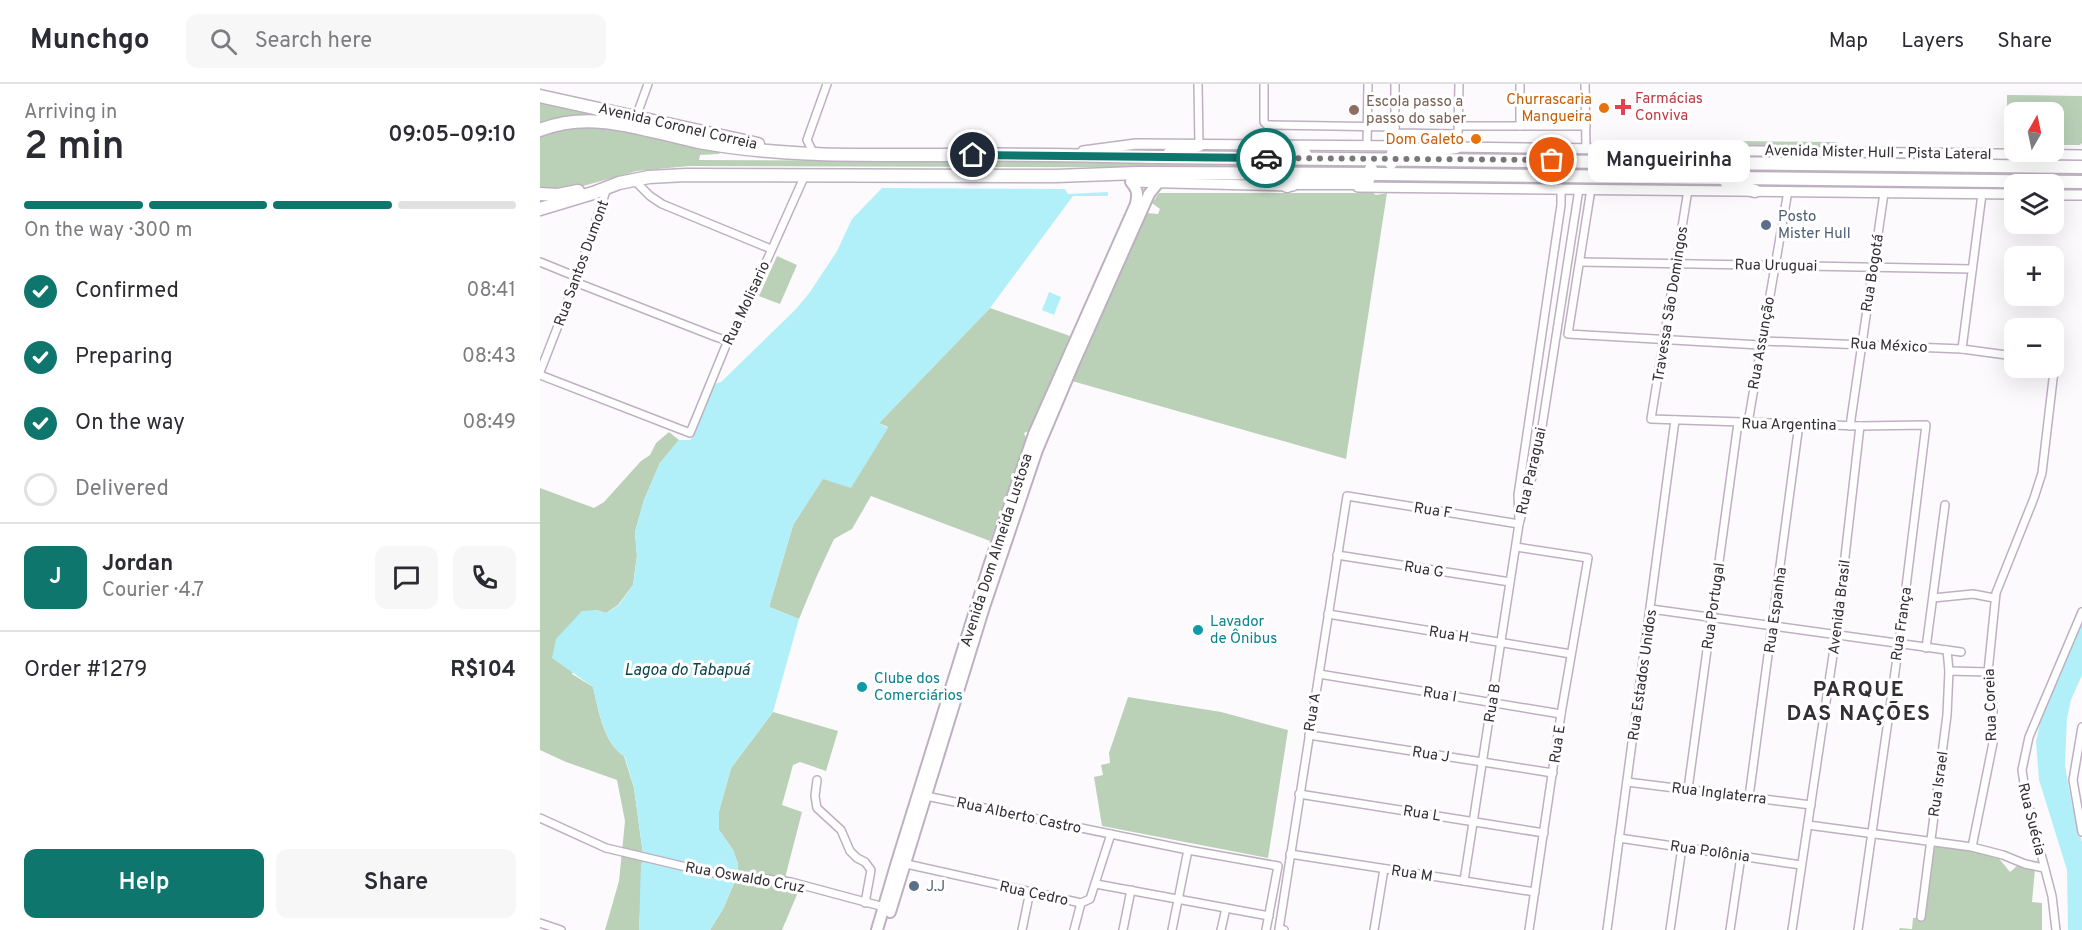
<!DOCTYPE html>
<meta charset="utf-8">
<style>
:root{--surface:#fff;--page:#f7f7f7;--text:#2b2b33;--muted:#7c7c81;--line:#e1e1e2;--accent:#0f766e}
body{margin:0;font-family:Overpass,sans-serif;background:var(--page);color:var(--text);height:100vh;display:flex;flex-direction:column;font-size:22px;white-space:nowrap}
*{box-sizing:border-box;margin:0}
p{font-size:20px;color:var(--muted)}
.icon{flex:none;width:33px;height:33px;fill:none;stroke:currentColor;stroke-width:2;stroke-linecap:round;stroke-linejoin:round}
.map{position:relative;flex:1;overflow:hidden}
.details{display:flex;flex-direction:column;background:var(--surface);width:540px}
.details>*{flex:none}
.needle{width:39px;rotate:9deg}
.tools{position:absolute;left:1464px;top:18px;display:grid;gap:12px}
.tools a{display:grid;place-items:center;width:60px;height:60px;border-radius:12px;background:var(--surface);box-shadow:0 6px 24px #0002;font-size:30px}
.pin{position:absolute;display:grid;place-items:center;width:51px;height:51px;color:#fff;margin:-26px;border:3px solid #fff;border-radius:50%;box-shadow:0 2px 6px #0007}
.courier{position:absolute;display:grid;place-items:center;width:60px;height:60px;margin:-30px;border:4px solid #0f766e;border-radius:50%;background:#fff;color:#222;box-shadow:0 2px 8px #0007}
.bubble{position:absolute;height:42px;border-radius:12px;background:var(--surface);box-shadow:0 6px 24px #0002;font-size:20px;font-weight:600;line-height:42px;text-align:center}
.headline em{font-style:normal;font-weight:600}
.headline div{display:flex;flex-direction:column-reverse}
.headline{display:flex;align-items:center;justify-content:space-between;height:102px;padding:0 24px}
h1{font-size:39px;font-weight:600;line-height:45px}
.bar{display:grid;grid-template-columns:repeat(4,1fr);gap:9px 6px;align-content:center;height:72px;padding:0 24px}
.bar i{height:8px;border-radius:4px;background:var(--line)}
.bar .current{background:var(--accent)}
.bar p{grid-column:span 4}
.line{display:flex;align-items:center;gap:15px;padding:0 24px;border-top:2px solid var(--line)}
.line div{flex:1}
.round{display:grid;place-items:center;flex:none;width:63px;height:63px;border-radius:12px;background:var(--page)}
ol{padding:0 24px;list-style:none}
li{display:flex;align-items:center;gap:18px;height:66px}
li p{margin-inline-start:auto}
li .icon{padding:6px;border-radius:50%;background:var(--accent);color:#fff;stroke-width:4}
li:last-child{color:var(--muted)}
li i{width:33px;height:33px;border:3px solid var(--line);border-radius:50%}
.button{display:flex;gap:12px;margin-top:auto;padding:12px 24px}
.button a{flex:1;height:69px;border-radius:12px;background:var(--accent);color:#fff;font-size:24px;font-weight:600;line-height:69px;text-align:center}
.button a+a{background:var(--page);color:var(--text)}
header{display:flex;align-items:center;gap:36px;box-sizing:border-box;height:84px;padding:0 30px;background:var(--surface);border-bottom:2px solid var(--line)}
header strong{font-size:28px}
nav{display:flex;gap:33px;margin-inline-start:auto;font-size:21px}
.search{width:420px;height:54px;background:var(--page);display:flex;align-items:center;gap:15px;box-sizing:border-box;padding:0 21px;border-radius:12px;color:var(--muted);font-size:22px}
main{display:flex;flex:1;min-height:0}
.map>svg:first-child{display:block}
</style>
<header>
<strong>Munchgo</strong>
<div class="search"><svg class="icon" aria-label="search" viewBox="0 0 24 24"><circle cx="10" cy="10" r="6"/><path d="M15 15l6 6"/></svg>Search here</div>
<nav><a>Map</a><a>Layers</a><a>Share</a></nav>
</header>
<main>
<section class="details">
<div class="headline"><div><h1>2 min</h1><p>Arriving in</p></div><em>09:05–09:10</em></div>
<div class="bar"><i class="current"></i><i class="current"></i><i class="current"></i><i></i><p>On the way · 300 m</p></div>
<ol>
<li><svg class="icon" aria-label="check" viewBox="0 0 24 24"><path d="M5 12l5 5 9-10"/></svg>Confirmed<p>08:41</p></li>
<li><svg class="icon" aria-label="check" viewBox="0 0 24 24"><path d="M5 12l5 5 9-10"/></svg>Preparing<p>08:43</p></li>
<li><svg class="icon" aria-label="check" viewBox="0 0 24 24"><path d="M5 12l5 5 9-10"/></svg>On the way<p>08:49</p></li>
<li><i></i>Delivered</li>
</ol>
<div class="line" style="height:108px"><b class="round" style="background:var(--accent);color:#fff">J</b><div><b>Jordan</b><p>Courier · 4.7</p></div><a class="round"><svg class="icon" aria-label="chat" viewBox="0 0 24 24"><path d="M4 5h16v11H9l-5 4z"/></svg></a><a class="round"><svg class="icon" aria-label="phone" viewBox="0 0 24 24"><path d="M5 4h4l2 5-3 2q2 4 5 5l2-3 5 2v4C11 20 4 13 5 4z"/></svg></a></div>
<div class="line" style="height:78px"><div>Order #1279</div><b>R$104</b></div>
<div class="button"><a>Help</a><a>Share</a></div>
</section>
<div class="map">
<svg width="1542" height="846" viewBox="0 0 1542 846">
<rect width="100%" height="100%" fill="#fdfafd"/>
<g fill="#bad1b8">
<path d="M1467,11L1542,12V59L1540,61H1514V28H1474V61H1467Z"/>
<path d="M0,16L132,45C101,40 68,30 37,32C24,32 12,37 0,41Z"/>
<path d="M56,41L186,67L178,70L160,71L159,76L819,79L826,82L824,84H815L149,82L97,87L36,104L0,106V51L10,47Z"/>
<path d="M1192,57L1297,58L1300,62L1297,64L1186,62Z"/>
<path d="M907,66L1095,68L1128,71V72L860,69Z"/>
<path d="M1177,70L1542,74V77L1183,73Z"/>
<path d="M855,81L1542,88V93L856,85Z"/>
<path d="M836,96L1158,99L1189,103L835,99Z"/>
<path d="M1207,100L1474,103V107L1256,104Z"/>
<path d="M619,109H833L836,111L847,109L806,375L532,297L607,129L618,130L620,125L612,119Z"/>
<path d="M237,172L257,181L240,220L219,212Z"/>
<path d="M450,224L530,252L489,347L484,349L486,354L450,457L331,412L312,445L294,455L276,494L259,535L229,523L253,441L283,394L348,343L339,339Z"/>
<path d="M129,348L139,356L120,379L104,416L95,448L97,472L93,501L78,521L66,529L56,526L32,590L53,603C59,627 63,658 84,672L94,704L103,770L197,790L198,780L193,766L179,746V727L191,684L233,628L298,647L286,687L260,678L253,681L242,721L262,728L246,790L247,801L259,806L242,846H170L183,825L195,797L103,778L99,846H65L79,797L85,737L77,696L26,678L0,666V404L54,424L64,418L101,377L110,371L116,359Z"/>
<path d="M588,613L681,628L748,646L728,774L562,742L554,693L563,691L561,681L570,679L569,669Z"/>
<path d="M1394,761L1426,764L1457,772L1470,788L1478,781L1495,785L1492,818L1502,819V846H1359L1360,844L1372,845L1373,834L1385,833Z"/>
</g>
<g fill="#b2f0f9">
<path d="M342,104L525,105L528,110L568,108V112H533L450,224L339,339L348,344L311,404L283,395L253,441L229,523L259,535L233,628L191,684L179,727V746L193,766L198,780L197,791L103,770L94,704L85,673C63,658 59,627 53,603L12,574L16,555L42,527L56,526L66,529L79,521L93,501L97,472L95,448L104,416L120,379L139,356H150C160,342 166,317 174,300L181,298L256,225L270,208L297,167L312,135Z"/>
<path d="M509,208L521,213L514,231L502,226Z"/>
<path d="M1542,536V591L1531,616L1527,634L1525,682L1532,720L1542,758V846H1528L1527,786L1499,696L1496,658L1500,638Z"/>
<path d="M103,778L195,797L183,825L170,846H99L101,779Z"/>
</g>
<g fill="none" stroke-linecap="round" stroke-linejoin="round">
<defs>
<g id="street">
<path d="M658,0L659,61"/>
<path d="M724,0V38L727,41L855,43"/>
<path d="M855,0V49L918,50L919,0"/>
<path d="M1045,0L1046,64"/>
<path d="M96,33L108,0"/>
<path d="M919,42H1046"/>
<path d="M980,42V0"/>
<path d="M827,62L828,0"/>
<path d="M274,70L267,56L287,0"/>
<path d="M94,96L110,112L122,120L231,165"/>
<path d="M1051,105L1028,250L1220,261"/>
<path d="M1148,106L1111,335L1320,342L1386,341L1359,560L1318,846"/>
<path d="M0,178L37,193"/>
<path d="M1040,178L1432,185"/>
<path d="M35,198L176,253L182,255L189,254"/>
<path d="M1223,257L1422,265L1474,272"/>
<path d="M1422,265L1442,110"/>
<path d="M0,288L37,193L67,104"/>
<path d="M0,291L150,349L189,254L194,250L265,91"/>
<path d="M1208,339L1248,107"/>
<path d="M1310,342L1344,109"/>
<path d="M979,435L978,411L1021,121V104"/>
<path d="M976,463L1048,474L1021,630L989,846"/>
<path d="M797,471L970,498"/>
<path d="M1393,514L1433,510L1454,514"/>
<path d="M1111,525L1421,568"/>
<path d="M788,530L1031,570"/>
<path d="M1386,564L1405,421"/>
<path d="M1409,587L1448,588"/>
<path d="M779,590L1021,630"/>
<path d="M1542,643L1533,696L1542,748"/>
<path d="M769,651L1013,689"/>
<path d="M277,696L275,712L277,724L301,746L310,767L317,774L325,778L331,786L325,819"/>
<path d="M1087,698L1271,721"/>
<path d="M1148,705L1198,339"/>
<path d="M759,710L1004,749"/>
<path d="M386,712L648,766L738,782L726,846"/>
<path d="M1209,713L1259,340"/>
<path d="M0,734L66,764L167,788L251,798L344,823"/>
<path d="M1268,741L1432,763L1463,771L1485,780L1504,784"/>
<path d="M1079,754L1261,781"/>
<path d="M1432,763L1453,659V624L1448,588L1456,509L1494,414L1502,389L1515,278L1514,277"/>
<path d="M750,770L995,808"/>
<path d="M362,779L541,819L550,815L571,750"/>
<path d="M924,797L979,440L997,375L1039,105"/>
<path d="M556,800L729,832"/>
<path d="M1381,833L1407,631L1409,587L1407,566"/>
<path d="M0,839L21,846"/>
<path d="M482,846L490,807"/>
<path d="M534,846L541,819"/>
<path d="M583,846L591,806"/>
<path d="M632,846L648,766"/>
<path d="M681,846L686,824"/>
<path d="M744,846L739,845L807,412L979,440"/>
<path d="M834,846L844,785"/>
<path d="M1067,846L1135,336"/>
<path d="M1130,846L1142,763"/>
<path d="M1190,846L1201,772"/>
<path d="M1252,846L1296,551L1320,342"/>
<path d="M1516,846L1512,812L1486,712L1482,686L1489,653L1542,528"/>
</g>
<g id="secondary">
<path d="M911,63L1542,71"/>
<path d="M543,67L596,60L865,62"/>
<path d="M591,98L753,102"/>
<path d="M818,103L1474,110"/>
<path d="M1514,111H1542"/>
</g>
<g id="primary">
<path d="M350,828L444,523L497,366L532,283L609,110L617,100"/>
<path d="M337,846L357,778L449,482L494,350L596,120C598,110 598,106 591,98"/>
</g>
<g id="highway">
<path d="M0,12L218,60"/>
<path d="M0,46C54,25 105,47 159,58C241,73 316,71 399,71C471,70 544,71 616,73L1542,83"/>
<path d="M734,61L765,70"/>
<path d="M1119,65L1151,73"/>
<path d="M629,70L659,61"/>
<path d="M851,79L853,69L858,66L901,65L916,63"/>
<path d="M1187,99L1215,107"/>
<path d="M747,102L754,99H821L828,96L831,85"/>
<path d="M0,110L18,111L38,107"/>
<path d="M0,125L53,109L79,99L109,93L146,91L516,92L598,89L840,90L1542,98"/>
</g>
</defs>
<use href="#street" stroke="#beb0c1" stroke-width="10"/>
<use href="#secondary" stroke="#beb0c1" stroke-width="12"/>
<use href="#primary" stroke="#beb0c1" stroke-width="14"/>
<use href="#highway" stroke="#beb0c1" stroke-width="15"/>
<use href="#street" stroke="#fff" stroke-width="7"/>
<use href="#secondary" stroke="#fff" stroke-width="9"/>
<use href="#primary" stroke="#fff" stroke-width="10"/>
<use href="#highway" stroke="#fff" stroke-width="12"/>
</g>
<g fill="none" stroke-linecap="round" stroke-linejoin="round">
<path stroke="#7a767b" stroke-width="6" stroke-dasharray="0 10.8" d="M726,74L1012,76"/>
<path stroke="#0f766e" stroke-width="8" d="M433,71L726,74"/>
</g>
<path fill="#e0444e" stroke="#fff" stroke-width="2" d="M1080 14h6v6h6v6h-6v6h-6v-6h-6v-6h6z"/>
<g fill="#e8710a" stroke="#fff" stroke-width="2">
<circle cx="1064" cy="24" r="6"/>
<circle cx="936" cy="55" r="6"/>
</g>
<circle fill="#8d6e63" stroke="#fff" stroke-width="2" cx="814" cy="26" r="6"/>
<g fill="#5c6f8a" stroke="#fff" stroke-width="2">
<circle cx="1226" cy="141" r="6"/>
<circle cx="374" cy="802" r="6"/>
</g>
<g fill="#0f9aa8" stroke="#fff" stroke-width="2">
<circle cx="658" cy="546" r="6"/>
<circle cx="322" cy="603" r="6"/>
</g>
<g text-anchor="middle" stroke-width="6" stroke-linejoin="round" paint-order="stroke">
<g font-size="15" fill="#be3a42" stroke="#fff" text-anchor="start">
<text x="1095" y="19">Farmácias<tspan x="1095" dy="17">Conviva</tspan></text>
</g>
<g font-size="15" fill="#c56008" stroke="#fff" text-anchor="end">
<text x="1052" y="20">Churrascaria<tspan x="1052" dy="17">Mangueira</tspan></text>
<text x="924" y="60">Dom Galeto</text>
</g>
<g font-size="15" fill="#785e54" stroke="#fff" text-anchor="start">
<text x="826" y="22">Escola passo a<tspan x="826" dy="17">passo do saber</tspan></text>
</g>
<g font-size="15" fill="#342f35" stroke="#fff">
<text transform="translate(138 42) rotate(13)" y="5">Avenida Coronel Correia</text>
<text transform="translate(1338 68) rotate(1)" y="5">Avenida Mister Hull - Pista Lateral</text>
<text transform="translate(41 179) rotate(-70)" y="5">Rua Santos Dumont</text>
<text transform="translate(1236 181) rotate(1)" y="5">Rua Uruguai</text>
<text transform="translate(1332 189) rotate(-81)" y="5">Rua Bogotá</text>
<text transform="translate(206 219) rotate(-65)" y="5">Rua Molisario</text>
<text transform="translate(1130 220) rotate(-81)" y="5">Travessa São Domingos</text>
<text transform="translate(1221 259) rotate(-80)" y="5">Rua Assunção</text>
<text transform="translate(1349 261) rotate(3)" y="5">Rua México</text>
<text transform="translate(1249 340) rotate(1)" y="5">Rua Argentina</text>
<text transform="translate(991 387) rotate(-77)" y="5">Rua Paraguai</text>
<text transform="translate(893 426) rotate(9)" y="5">Rua F</text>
<text transform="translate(456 466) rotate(-72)" y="5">Avenida Dom Almeida Lustosa</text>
<text transform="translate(884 485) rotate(9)" y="5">Rua G</text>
<text transform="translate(1173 522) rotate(-82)" y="5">Rua Portugal</text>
<text transform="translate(1299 523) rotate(-83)" y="5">Avenida Brasil</text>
<text transform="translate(1235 526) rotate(-82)" y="5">Rua Espanha</text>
<text transform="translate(1361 540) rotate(-82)" y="5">Rua França</text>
<text transform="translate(909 550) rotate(9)" y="5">Rua H</text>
<text transform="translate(1102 591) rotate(-82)" y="5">Rua Estados Unidos</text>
<text transform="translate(900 610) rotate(9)" y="5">Rua I</text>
<text transform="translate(952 619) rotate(-81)" y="5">Rua B</text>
<text transform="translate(1450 621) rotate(-92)" y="5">Rua Coreia</text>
<text transform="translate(772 628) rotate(-81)" y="5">Rua A</text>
<text transform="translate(1017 660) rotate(-82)" y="5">Rua E</text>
<text transform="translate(891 670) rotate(9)" y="5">Rua J</text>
<text transform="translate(1398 700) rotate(-82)" y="5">Rua Israel</text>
<text transform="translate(1179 709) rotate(7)" y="5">Rua Inglaterra</text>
<text transform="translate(882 729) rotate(9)" y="5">Rua L</text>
<text transform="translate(479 731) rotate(12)" y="5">Rua Alberto Castro</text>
<text transform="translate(1492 735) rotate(76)" y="5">Rua Suécia</text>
<text transform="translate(1170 767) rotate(8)" y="5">Rua Polônia</text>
<text transform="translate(872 789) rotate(9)" y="5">Rua M</text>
<text transform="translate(205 793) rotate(10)" y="5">Rua Oswaldo Cruz</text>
<text transform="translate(494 809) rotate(12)" y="5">Rua Cedro</text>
</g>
<g font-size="15" fill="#4e5e75" stroke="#fff" text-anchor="start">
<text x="1238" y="137">Posto<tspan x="1238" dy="17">Mister Hull</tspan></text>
<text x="386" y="807">J.J</text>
</g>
<g font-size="15" fill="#0d838f" stroke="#fff" text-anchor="start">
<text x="670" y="542">Lavador<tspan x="670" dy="17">de Ônibus</tspan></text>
<text x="334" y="599">Clube dos<tspan x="334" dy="17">Comerciários</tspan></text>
</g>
<g font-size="16" font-style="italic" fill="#08434a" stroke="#fff">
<text x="147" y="591">Lagoa do Tabapuá</text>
</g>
<g font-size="21" font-weight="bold" letter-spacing="1.5" fill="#342f35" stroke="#fff">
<text x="1319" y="612">PARQUE<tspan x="1319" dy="24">DAS NAÇÕES</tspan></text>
</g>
</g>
</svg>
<div class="tools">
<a><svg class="needle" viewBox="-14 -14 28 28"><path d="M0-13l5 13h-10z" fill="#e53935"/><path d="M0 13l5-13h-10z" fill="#7c7c81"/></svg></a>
<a><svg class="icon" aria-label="layers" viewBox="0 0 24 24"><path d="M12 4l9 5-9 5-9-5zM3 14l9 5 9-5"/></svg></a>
<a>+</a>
<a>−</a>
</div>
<div class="pin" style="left:1012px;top:76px;background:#ea580c"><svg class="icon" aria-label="bag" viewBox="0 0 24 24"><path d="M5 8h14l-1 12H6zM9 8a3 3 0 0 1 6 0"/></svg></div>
<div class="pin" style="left:433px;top:71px;background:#1f2937"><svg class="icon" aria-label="home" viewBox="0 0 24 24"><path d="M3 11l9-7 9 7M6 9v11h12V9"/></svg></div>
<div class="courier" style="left:726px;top:74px"><svg class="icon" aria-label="car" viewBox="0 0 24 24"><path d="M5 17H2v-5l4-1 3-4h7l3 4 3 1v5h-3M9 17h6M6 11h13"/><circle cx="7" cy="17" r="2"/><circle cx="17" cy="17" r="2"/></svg></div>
<div class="bubble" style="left:1048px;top:56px;width:162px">Mangueirinha</div>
</div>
</main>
